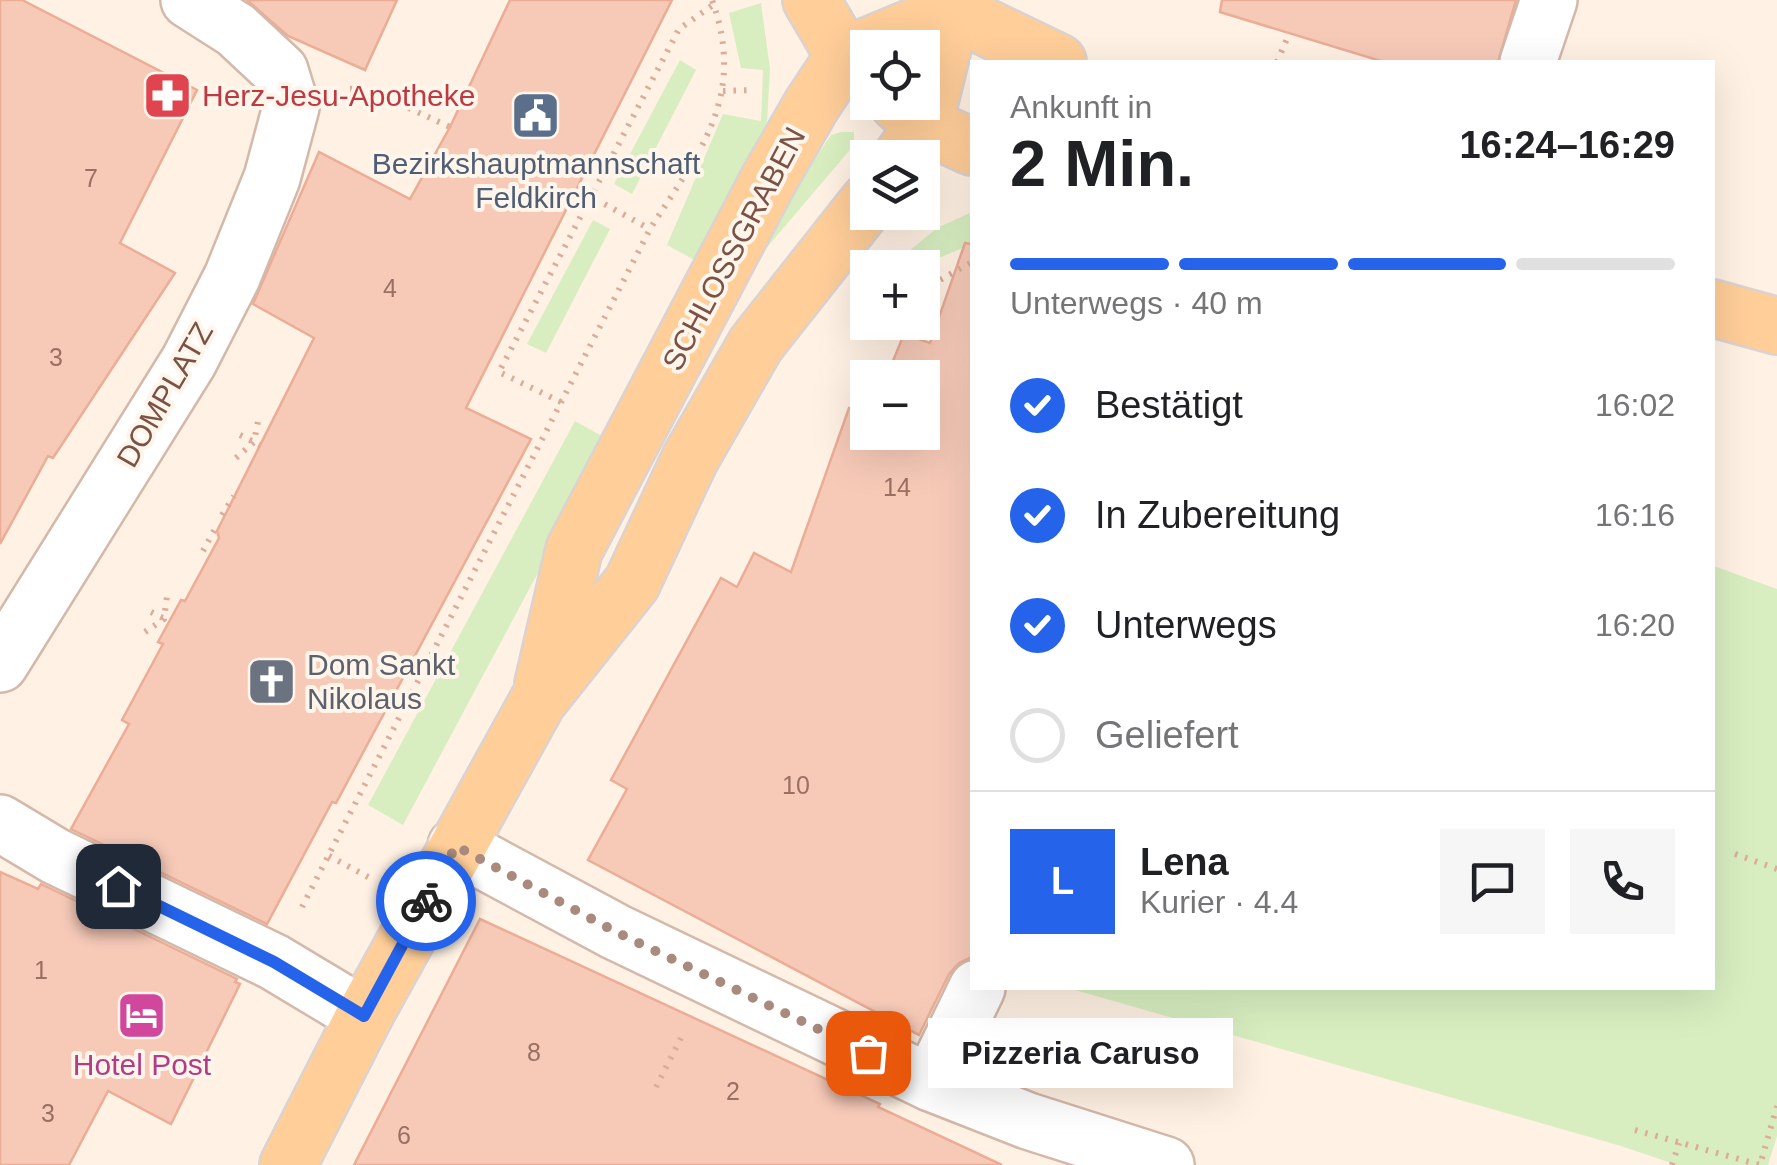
<!DOCTYPE html>
<html lang="de">
<meta charset="utf-8">
<style>
:root{--surface:#fff;--page:#f6f6f6;--text:#202124;--muted:#757577;--line:#e0e0e0;--accent:#2563eb}
body{margin:0;font-family:Arial,sans-serif;background:var(--page);color:var(--text);height:100vh;display:flex;flex-direction:column;font-size:38px;white-space:nowrap}
*{box-sizing:border-box;margin:0}
p{font-size:32px;color:var(--muted)}
.icon{flex:none;width:55px;height:55px;fill:none;stroke:currentColor;stroke-width:2;stroke-linecap:round;stroke-linejoin:round}
.map{position:relative;flex:1;overflow:hidden}
.details{position:absolute;left:970px;top:60px;width:745px;height:930px;display:flex;flex-direction:column;background:var(--surface);border-radius:0px;box-shadow:0 10px 40px #0002}
.details>*{flex:none}
.controls{position:absolute;left:850px;top:30px;display:grid;gap:20px}
.controls a{display:grid;place-items:center;width:90px;height:90px;border-radius:0px;background:var(--surface);box-shadow:0 10px 40px #0002;font-size:50px}
.pin{position:absolute;display:grid;place-items:center;width:85px;height:85px;color:#fff;margin:-42px;border-radius:20px;box-shadow:0 5px 15px #0006}
.courier{position:absolute;display:grid;place-items:center;width:100px;height:100px;margin:-50px;border:8px solid #2563eb;border-radius:50%;background:#fff;color:#222;box-shadow:0 2px 12px #0007}
.bubble{position:absolute;height:70px;border-radius:0px;background:var(--surface);box-shadow:0 10px 40px #0002;font-size:32px;font-weight:600;line-height:70px;text-align:center}
.headline em{font-style:normal;font-weight:600}
.headline div{display:flex;flex-direction:column-reverse}
.headline{display:flex;align-items:center;justify-content:space-between;height:170px;padding:0 40px}
h1{font-size:65px;font-weight:600;line-height:75px}
.bar{display:grid;grid-template-columns:repeat(4,1fr);gap:15px 10px;align-content:center;height:120px;padding:0 40px}
.bar i{height:12px;border-radius:8px;background:var(--line)}
.bar .current{background:var(--accent)}
.bar p{grid-column:span 4}
.line{display:flex;align-items:center;gap:25px;padding:0 40px;border-top:2px solid var(--line)}
.line div{flex:1}
.round{display:grid;place-items:center;flex:none;width:105px;height:105px;border-radius:0px;background:var(--page)}
ol{padding:0 40px;list-style:none}
li{display:flex;align-items:center;gap:30px;height:110px}
li p{margin-inline-start:auto}
li .icon{padding:10px;border-radius:50%;background:var(--accent);color:#fff;stroke-width:4}
li:last-child{color:var(--muted)}
li i{width:55px;height:55px;border:5px solid var(--line);border-radius:50%}
.map>svg:first-child{display:block}
</style>
<div class="map">
<svg width="1777" height="1165" viewBox="0 0 1777 1165">
<rect width="100%" height="100%" fill="#fff1e3"/>
<g fill="#d8eec0">
<path d="M761,3L770,69L767,122L698,262L667,245L723,114L761,121L763,70L741,68L729,13Z"/>
<path d="M680,60L696,70L632,194L614,184Z"/>
<path d="M842,132H854V145L758,258L786,202L831,135Z"/>
<path d="M972,212V244L917,267L889,268L937,228Z"/>
<path d="M593,220L610,229L546,353L527,344Z"/>
<path d="M575,421L609,440L403,825L368,805Z"/>
<path d="M1714,566L1777,589V1136L1768,1165H1677L1621,1146L1068,988H1712Z"/>
</g>
<g fill="#f7cab8" stroke="#ebad96" stroke-width="2.5">
<path d="M0,0H22L197,90L120,243L175,273L53,458L48,456L0,544Z"/>
<path d="M247,0H397L365,70L288,36Z"/>
<path d="M510,0H672L466,408L531,439L336,803L332,802L267,924L71,829L129,724L122,720L163,644L158,642L181,600L185,601L219,538L217,531L314,338L253,304L319,152L410,199L450,127Z"/>
<path d="M1222,0H1516L1498,62H1384L1220,12Z"/>
<path d="M965,243L972,244V957L959,963L949,974L919,1035L588,860L627,789L611,780L721,578L737,587L754,553L791,572L849,408L868,414V432H922V378H886L904,334L930,343Z"/>
<path d="M0,872L38,889L41,884L237,979L235,982L240,984L171,1124L108,1091L69,1165H0Z"/>
<path d="M480,919L880,1104L878,1107L1002,1165H354Z"/>
</g>
<g fill="none" stroke-linecap="round" stroke-linejoin="round">
<defs>
<g id="minor">
<path d="M1528,62L1549,0"/>
<path d="M0,664L189,361L232,277L272,178L291,107L280,71L236,30L189,0"/>
<path d="M0,823L55,856L274,962L364,1016"/>
<path d="M456,846L616,932L931,1083L1028,1121L1166,1165"/>
<path d="M931,1083L977,988"/>
</g>
<g id="major">
<path d="M811,0L844,56L868,77"/>
<path d="M944,0L952,11L1058,62"/>
<path d="M898,103L924,125L972,147"/>
<path d="M901,158L924,125L952,11"/>
<path d="M1712,308L1777,326"/>
<path d="M543,684L574,550L768,181L811,106L844,56L952,11"/>
<path d="M288,1165L364,1016L538,701L632,583L690,459L756,344L868,202"/>
</g>
</defs>
<use href="#minor" stroke="#d4b9aa" stroke-width="60"/>
<use href="#major" stroke="#dcd2cf" stroke-width="60"/>
<g stroke="#dcac9a" stroke-width="6" stroke-dasharray="2.5 8" stroke-linecap="butt">
<path d="M1277,62L1289,34"/>
<path d="M350,89L365,88L450,127"/>
<path d="M723,91L750,90"/>
<path d="M577,189L650,229"/>
<path d="M922,290L972,262"/>
<path d="M561,402L499,372L679,29L713,5"/>
<path d="M240,435L260,445"/>
<path d="M236,458L254,442L259,416"/>
<path d="M222,515L234,496"/>
<path d="M203,551L216,527"/>
<path d="M151,612L169,621"/>
<path d="M145,632L164,619L167,596"/>
<path d="M1735,854L1777,869"/>
<path d="M329,856L372,879"/>
<path d="M302,907L650,229C700,151 747,97 712,0"/>
<path d="M1029,1056L1041,1022L1062,1029"/>
<path d="M656,1087L684,1032"/>
<path d="M1635,1130L1760,1165L1777,1106"/>
<path d="M1672,1165L1679,1143"/>
</g>
<use href="#minor" stroke="#fff" stroke-width="55"/>
<use href="#major" stroke="#ffce99" stroke-width="55"/>
</g>
<g fill="none" stroke-linecap="round" stroke-linejoin="round">
<path stroke="#a98a7d" stroke-width="10" stroke-dasharray="0 18" d="M426,901L456,846L616,932L868,1053"/>
<path stroke="#2563eb" stroke-width="12" d="M118,886L274,962L364,1016L426,901"/>
</g>
<defs>
<symbol id="pharmacy-square" viewBox="-11 -11 22 22"><rect x="-9" y="-9" width="18" height="18" rx="4" fill="#e0444e" stroke="#fff5eb"/><path d="M-2-6h4v4h4v4h-4v4h-4v-4h-4v-4h4Z" fill="#fff"/></symbol>
<symbol id="civic-square" viewBox="-11 -11 22 22"><rect x="-9" y="-9" width="18" height="18" rx="4" fill="#5c6f8a" stroke="#fff5eb"/><path d="M-.6-6.5H3V-4.5H.6V-3L4-1V1h2V6H-6V1h2V-1L-.6-3ZM-1.2 2.5V6h2.4V2.5Z" fill="#fff"/></symbol>
<symbol id="church-square" viewBox="-11 -11 22 22"><rect x="-9" y="-9" width="18" height="18" rx="4" fill="#6b7280" stroke="#fff5eb"/><path d="M-1.2-6h2.4v3.5h3.3v2.4h-3.3V6h-2.4V-.1h-3.3v-2.4h3.3Z" fill="#fff"/></symbol>
<symbol id="hotel-square" viewBox="-11 -11 22 22"><rect x="-9" y="-9" width="18" height="18" rx="4" fill="#d1479c" stroke="#fff5eb"/><path d="M-6-4.5h1.5V1H6V5H4.5V3h-9V5H-6ZM-4 0a1.8 1.8 0 1 1 3.6 0ZM.5 0V-2.5h3Q6-2.5 6 0Z" fill="#fff"/></symbol>
</defs>
<g fill-rule="evenodd">
<use href="#pharmacy-square" x="140" y="68" width="55" height="55"/>
<use href="#civic-square" x="508" y="88" width="55" height="55"/>
<use href="#church-square" x="244" y="654" width="55" height="55"/>
<use href="#hotel-square" x="114" y="988" width="55" height="55"/>
</g>
<g text-anchor="middle" stroke-width="8" stroke-linejoin="round" paint-order="stroke">
<g font-size="25" fill="#997062">
<text x="91" y="187">7</text>
<text x="390" y="297">4</text>
<text x="56" y="366">3</text>
<text x="897" y="496">14</text>
<text x="796" y="794">10</text>
<text x="41" y="979">1</text>
<text x="534" y="1061">8</text>
<text x="733" y="1100">2</text>
<text x="48" y="1122">3</text>
<text x="404" y="1144">6</text>
</g>
<g font-size="30" fill="#be3a42" stroke="#fff5eb" text-anchor="start">
<text x="202" y="106">Herz-Jesu-Apotheke</text>
</g>
<g font-size="30" fill="#4e5e75" stroke="#fff5eb">
<text x="536" y="174">Bezirkshauptmannschaft<tspan x="536" dy="34">Feldkirch</tspan></text>
</g>
<g font-size="30" fill="#7a5246" stroke="#fff5eb">
<text transform="translate(734 249) rotate(-62)" y="10">SCHLOSSGRABEN</text>
<text transform="translate(165 395) rotate(-60)" y="10">DOMPLATZ</text>
</g>
<g font-size="30" fill="#5b616d" stroke="#fff5eb" text-anchor="start">
<text x="307" y="675">Dom Sankt<tspan x="307" dy="34">Nikolaus</tspan></text>
</g>
<g font-size="30" fill="#b23c85" stroke="#fff5eb">
<text x="142" y="1075">Hotel Post</text>
</g>
</g>
</svg>
<div class="controls">
<a><svg class="icon" aria-label="locate" viewBox="0 0 24 24"><circle cx="12" cy="12" r="6"/><path d="M12 2v4M12 18v4M2 12h4M18 12h4"/></svg></a>
<a><svg class="icon" aria-label="layers" viewBox="0 0 24 24"><path d="M12 4l9 5-9 5-9-5zM3 14l9 5 9-5"/></svg></a>
<a>+</a>
<a>−</a>
</div>
<div class="pin" style="left:868px;top:1053px;background:#ea580c"><svg class="icon" aria-label="bag" viewBox="0 0 24 24"><path d="M5 8h14l-1 12H6zM9 8a3 3 0 0 1 6 0"/></svg></div>
<div class="pin" style="left:118px;top:886px;background:#1f2937"><svg class="icon" aria-label="home" viewBox="0 0 24 24"><path d="M3 11l9-7 9 7M6 9v11h12V9"/></svg></div>
<div class="courier" style="left:426px;top:901px"><svg class="icon" aria-label="bike" viewBox="0 0 24 24"><circle cx="6" cy="16" r="4"/><circle cx="18" cy="16" r="4"/><path d="M6 16l4-8h5l3 8M10 8l3 8H6M13 5h3"/></svg></div>
<div class="bubble" style="left:928px;top:1018px;width:305px">Pizzeria Caruso</div>
<section class="details">
<div class="headline"><div><h1>2 Min.</h1><p>Ankunft in</p></div><em>16:24–16:29</em></div>
<div class="bar"><i class="current"></i><i class="current"></i><i class="current"></i><i></i><p>Unterwegs · 40 m</p></div>
<ol>
<li><svg class="icon" aria-label="check" viewBox="0 0 24 24"><path d="M5 12l5 5 9-10"/></svg>Bestätigt<p>16:02</p></li>
<li><svg class="icon" aria-label="check" viewBox="0 0 24 24"><path d="M5 12l5 5 9-10"/></svg>In Zubereitung<p>16:16</p></li>
<li><svg class="icon" aria-label="check" viewBox="0 0 24 24"><path d="M5 12l5 5 9-10"/></svg>Unterwegs<p>16:20</p></li>
<li><i></i>Geliefert</li>
</ol>
<div class="line" style="height:180px"><b class="round" style="background:var(--accent);color:#fff">L</b><div><b>Lena</b><p>Kurier · 4.4</p></div><a class="round"><svg class="icon" aria-label="chat" viewBox="0 0 24 24"><path d="M4 5h16v11H9l-5 4z"/></svg></a><a class="round"><svg class="icon" aria-label="phone" viewBox="0 0 24 24"><path d="M5 4h4l2 5-3 2q2 4 5 5l2-3 5 2v4C11 20 4 13 5 4z"/></svg></a></div>
</section>
</div>
